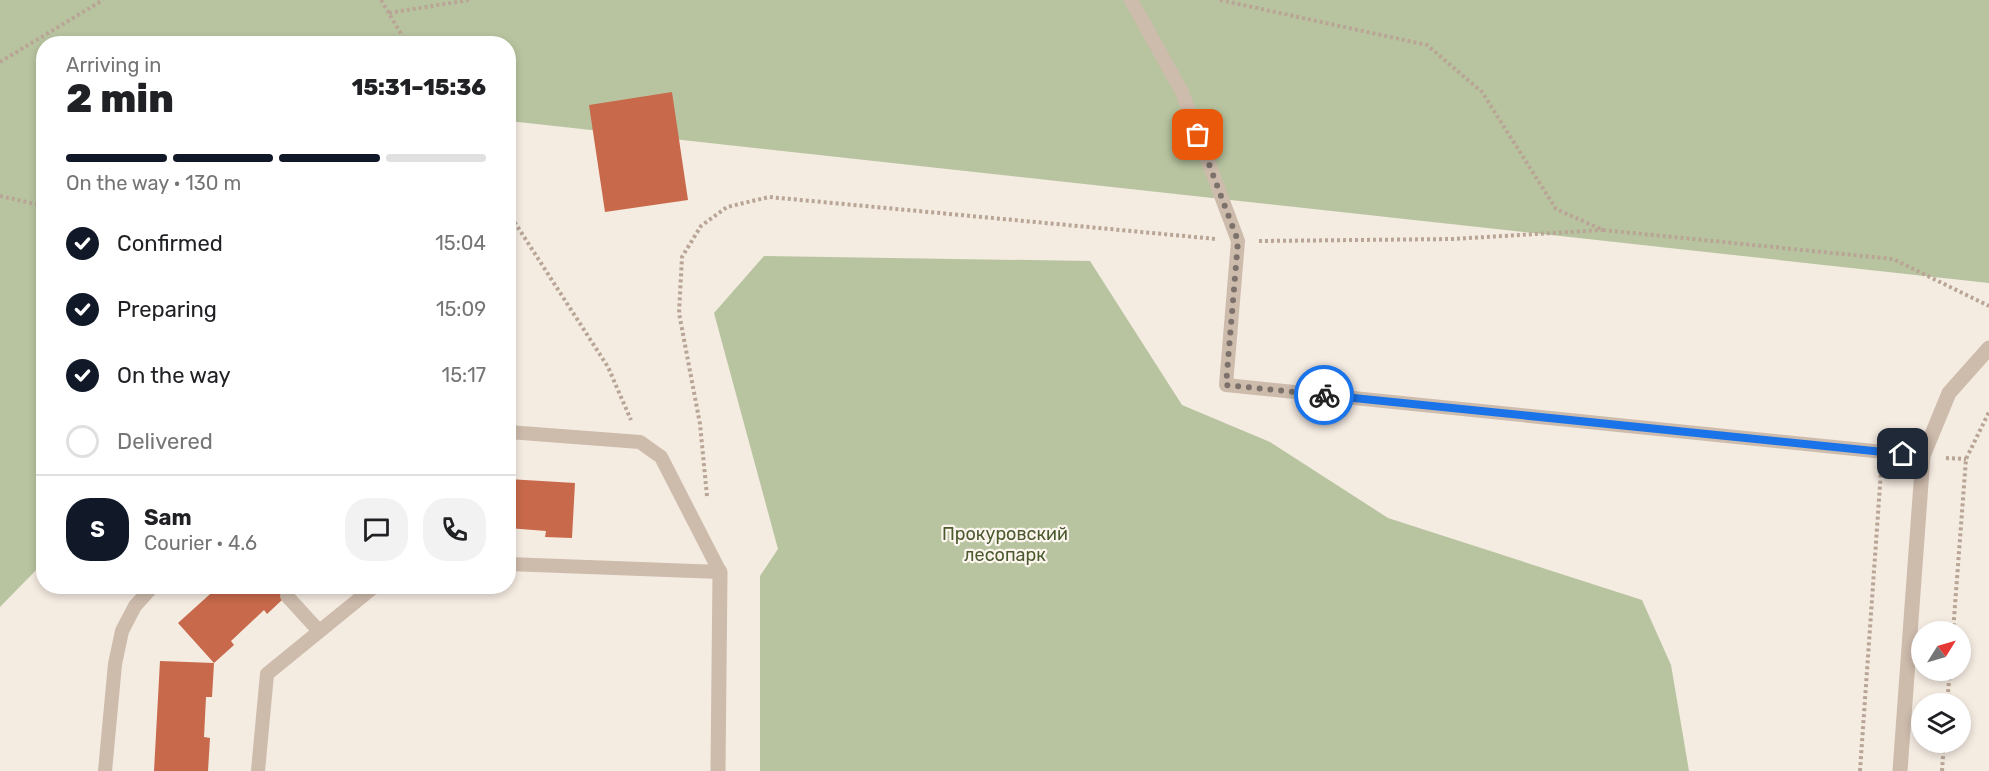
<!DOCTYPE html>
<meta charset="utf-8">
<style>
:root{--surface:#fff;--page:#f2f2f2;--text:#202124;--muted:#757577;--line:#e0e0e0;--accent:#111827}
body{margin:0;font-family:Rubik,sans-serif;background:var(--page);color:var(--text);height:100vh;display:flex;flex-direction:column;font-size:22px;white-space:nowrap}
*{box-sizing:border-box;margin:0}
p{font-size:20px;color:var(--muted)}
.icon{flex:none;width:33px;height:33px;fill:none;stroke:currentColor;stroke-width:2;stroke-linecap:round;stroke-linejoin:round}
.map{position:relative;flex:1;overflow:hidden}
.side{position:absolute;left:36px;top:36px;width:480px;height:558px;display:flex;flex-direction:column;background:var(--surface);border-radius:24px;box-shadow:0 3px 9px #0003}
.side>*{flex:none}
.needle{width:39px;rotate:53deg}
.tools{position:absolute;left:1911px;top:621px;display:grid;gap:12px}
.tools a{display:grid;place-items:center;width:60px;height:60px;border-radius:50%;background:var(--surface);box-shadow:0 3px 9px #0003;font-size:30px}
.pin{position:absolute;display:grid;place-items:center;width:51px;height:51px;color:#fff;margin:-26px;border-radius:12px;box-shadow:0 3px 9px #0006}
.courier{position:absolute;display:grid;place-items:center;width:60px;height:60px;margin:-30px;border:4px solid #1a73e8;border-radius:50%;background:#fff;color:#222;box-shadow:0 2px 8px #0007}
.summary em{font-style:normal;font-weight:800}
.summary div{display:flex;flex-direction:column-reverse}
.summary{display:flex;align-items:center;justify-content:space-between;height:102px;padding:0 30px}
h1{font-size:39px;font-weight:800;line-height:45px}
.bar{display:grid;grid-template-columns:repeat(4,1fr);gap:9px 6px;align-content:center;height:72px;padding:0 30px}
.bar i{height:8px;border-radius:4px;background:var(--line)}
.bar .selected{background:var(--accent)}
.bar p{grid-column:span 4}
.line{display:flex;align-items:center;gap:15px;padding:0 30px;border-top:2px solid var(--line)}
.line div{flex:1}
.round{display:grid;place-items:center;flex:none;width:63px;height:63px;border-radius:24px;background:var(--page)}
ol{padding:0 30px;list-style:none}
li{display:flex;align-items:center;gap:18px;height:66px}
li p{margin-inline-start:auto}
li .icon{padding:6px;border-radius:50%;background:var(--accent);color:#fff;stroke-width:4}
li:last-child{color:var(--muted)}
li i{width:33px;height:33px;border:3px solid var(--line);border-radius:50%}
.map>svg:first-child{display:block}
</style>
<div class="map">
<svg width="1989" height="771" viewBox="0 0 1989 771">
<rect width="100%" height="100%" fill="#f4ebe1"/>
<g fill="#b8c4a0">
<path d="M0,0H1989V283L509,121L508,44H44L43,563L0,607Z"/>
<path d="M764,256L1090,261L1182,405L1270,442L1388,518L1642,600L1671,665L1689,771H760V576L778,549L714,313Z"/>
</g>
<g fill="#c8694b">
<path d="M672,92L688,200L605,212L589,105Z"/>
<path d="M508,479L575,483L572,538L545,537L546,531L508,528Z"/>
<path d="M219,586H297L267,614L264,610L231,641L234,645L214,663L178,623Z"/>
<path d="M160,661L214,663L212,697H206L204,737L210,738L208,771H154Z"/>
</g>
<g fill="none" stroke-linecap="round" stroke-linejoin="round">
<g stroke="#b9a596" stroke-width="4" stroke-dasharray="3 3" stroke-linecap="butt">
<path d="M381,0L407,44"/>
<path d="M1220,0L1427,45L1482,92L1556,209L1603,230L1893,259L1989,306"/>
<path d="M389,13L469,0"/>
<path d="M0,62L103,0"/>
<path d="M0,196L44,206"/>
<path d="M508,212L608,367L631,420"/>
<path d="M1259,241L1453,239L1603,230"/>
<path d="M1946,458L1966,459"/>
<path d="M707,496L700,424L679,313L682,257L701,226L727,207L769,197L1216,239"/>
<path d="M1953,632L1966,459L1989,412"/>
<path d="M1947,704L1950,670"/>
<path d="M1860,771L1881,471"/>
<path d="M1942,771L1944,742"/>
</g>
<g stroke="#cdbbac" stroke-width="14">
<path d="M1131,0L1182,92L1238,241L1226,385L1923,456"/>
<path d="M508,432L640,442L661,457L720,572L508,564"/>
<path d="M287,596L319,631"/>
<path d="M105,771L115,664L122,631L135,606L153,586"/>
<path d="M258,771L267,674L375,586"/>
</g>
<g stroke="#cdbbac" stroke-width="15">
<path d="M718,771L720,572"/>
<path d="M1900,771L1923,456L1949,393L1989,348"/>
</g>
</g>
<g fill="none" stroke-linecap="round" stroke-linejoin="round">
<path stroke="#7c716b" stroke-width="6" stroke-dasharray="0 10.8" d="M1198,135L1238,241L1226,385L1324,395"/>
<path stroke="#1a73e8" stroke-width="8" d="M1324,395L1903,454"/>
</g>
<g text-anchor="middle" stroke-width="4.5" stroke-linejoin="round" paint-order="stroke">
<g font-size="18" fill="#4a5a2e" stroke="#fbf5ee">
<text x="1005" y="540">Прокуровский<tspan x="1005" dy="21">лесопарк</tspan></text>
</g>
</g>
</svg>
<div class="tools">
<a><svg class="needle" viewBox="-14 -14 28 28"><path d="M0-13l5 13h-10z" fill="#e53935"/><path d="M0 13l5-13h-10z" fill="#757577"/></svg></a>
<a><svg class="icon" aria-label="layers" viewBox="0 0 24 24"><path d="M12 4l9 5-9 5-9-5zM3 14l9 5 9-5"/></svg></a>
</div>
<div class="pin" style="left:1198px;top:135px;background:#ea580c"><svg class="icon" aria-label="bag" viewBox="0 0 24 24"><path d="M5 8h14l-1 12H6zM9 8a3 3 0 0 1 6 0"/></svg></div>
<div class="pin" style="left:1903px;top:454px;background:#1f2937"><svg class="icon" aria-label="home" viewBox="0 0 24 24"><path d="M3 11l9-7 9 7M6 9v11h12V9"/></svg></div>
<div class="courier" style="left:1324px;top:395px"><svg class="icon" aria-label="bike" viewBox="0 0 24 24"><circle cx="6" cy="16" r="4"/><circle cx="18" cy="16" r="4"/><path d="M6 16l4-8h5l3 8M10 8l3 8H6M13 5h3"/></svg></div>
<section class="side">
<div class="summary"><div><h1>2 min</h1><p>Arriving in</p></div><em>15:31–15:36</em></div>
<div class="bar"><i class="selected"></i><i class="selected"></i><i class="selected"></i><i></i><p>On the way · 130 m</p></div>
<ol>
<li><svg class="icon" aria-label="check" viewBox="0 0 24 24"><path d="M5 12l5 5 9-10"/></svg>Confirmed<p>15:04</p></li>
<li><svg class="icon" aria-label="check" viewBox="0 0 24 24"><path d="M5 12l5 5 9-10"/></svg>Preparing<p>15:09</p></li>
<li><svg class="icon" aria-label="check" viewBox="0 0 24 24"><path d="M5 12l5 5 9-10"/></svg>On the way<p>15:17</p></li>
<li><i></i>Delivered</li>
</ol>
<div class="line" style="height:108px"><b class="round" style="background:var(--accent);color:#fff">S</b><div><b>Sam</b><p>Courier · 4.6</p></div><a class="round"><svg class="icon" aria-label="chat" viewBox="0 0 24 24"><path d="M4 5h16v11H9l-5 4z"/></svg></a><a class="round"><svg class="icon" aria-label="phone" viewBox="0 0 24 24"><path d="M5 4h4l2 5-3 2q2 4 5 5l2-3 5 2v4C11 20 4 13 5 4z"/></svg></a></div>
</section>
</div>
